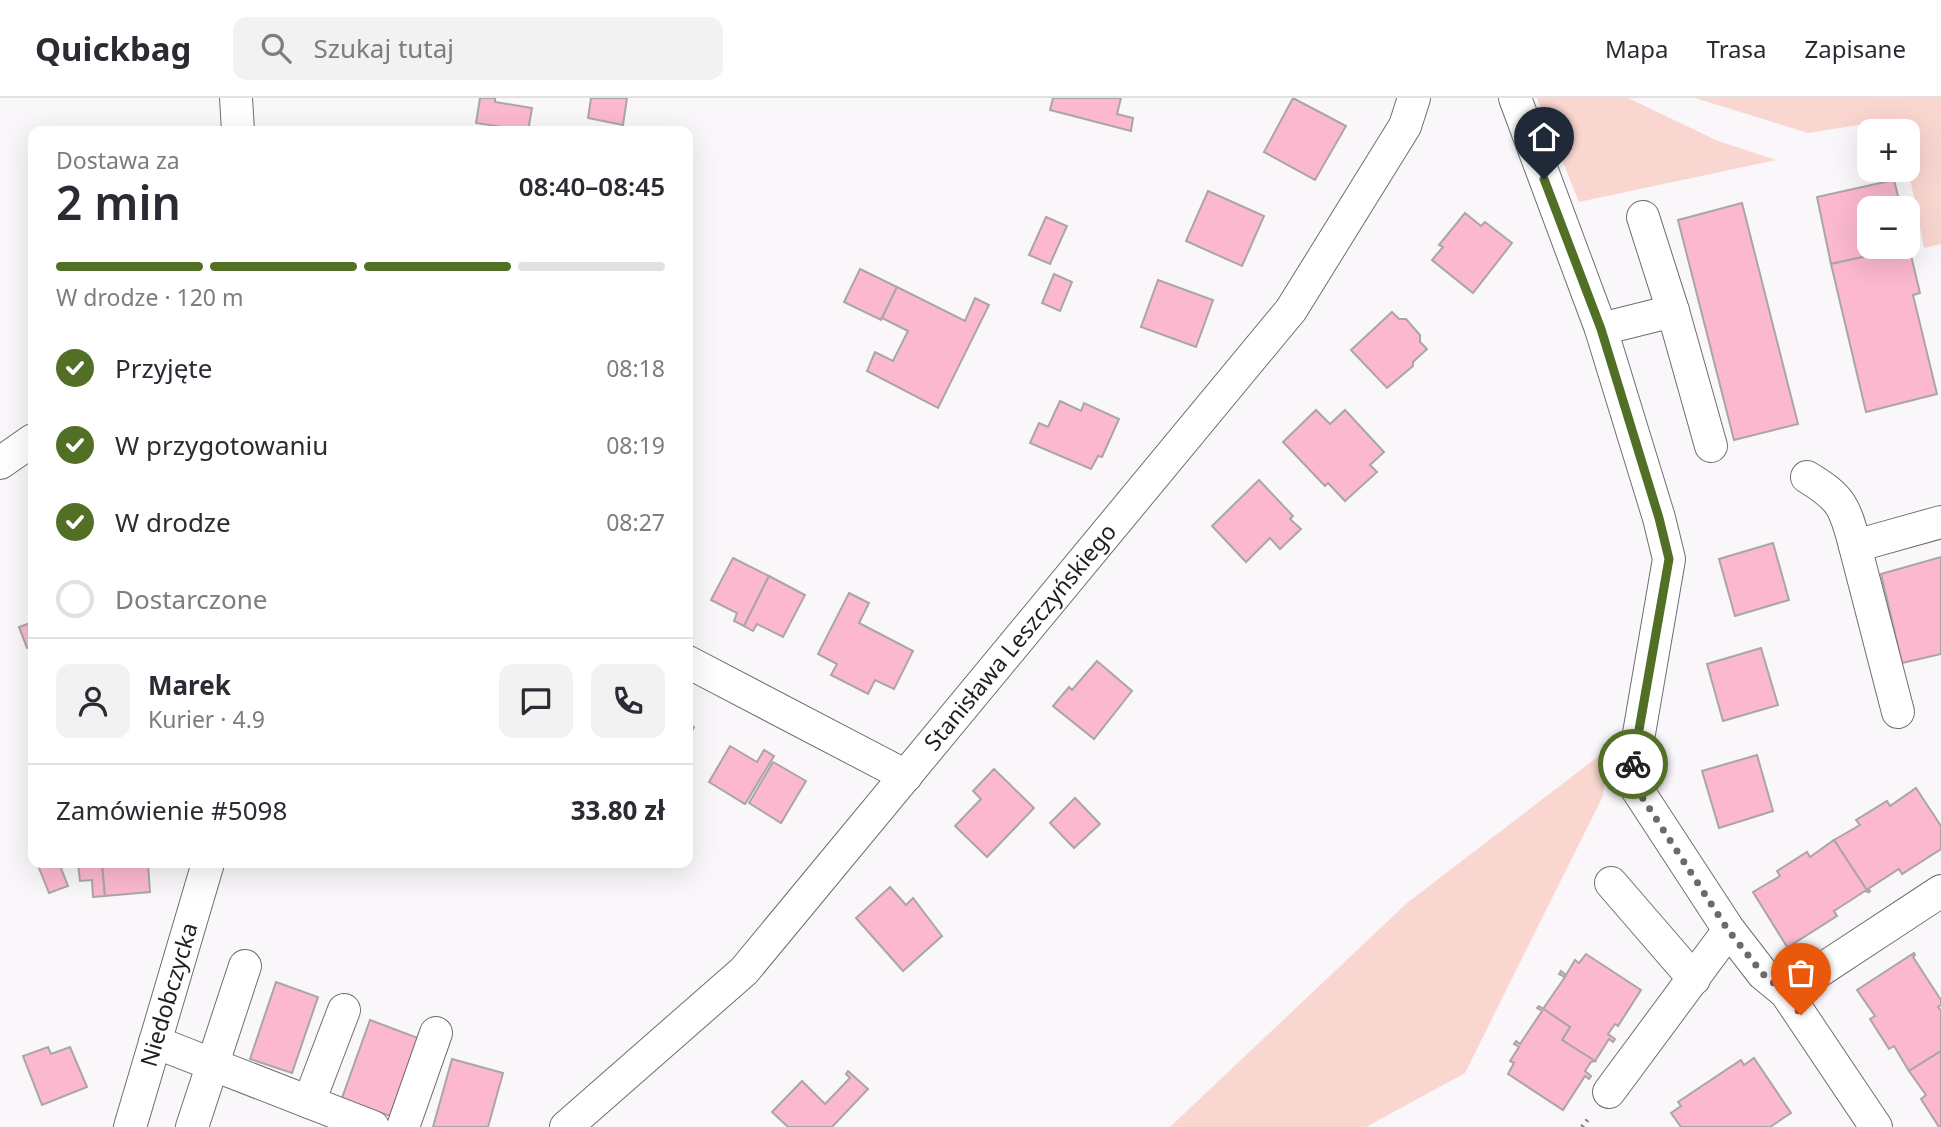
<!DOCTYPE html>
<html lang="pl">
<meta charset="utf-8">
<style>
:root{--surface:#fff;--page:#f2f2f3;--text:#2b2b33;--muted:#7c7c81;--line:#e1e1e2;--accent:#517026}
body{margin:0;font-family:"Noto Sans",sans-serif;background:var(--page);color:var(--text);height:100vh;display:flex;flex-direction:column;font-size:26px;white-space:nowrap}
*{box-sizing:border-box;margin:0}
p{font-size:23px;color:var(--muted)}
.icon{flex:none;width:38px;height:38px;fill:none;stroke:currentColor;stroke-width:2;stroke-linecap:round;stroke-linejoin:round}
.map{position:relative;flex:1;overflow:hidden}
.sheet{position:absolute;left:28px;top:28px;width:665px;height:742px;display:flex;flex-direction:column;background:var(--surface);border-radius:14px;box-shadow:0 7px 28px #0002}
.sheet>*{flex:none}
.buttons{position:absolute;left:1857px;top:21px;display:grid;gap:14px}
.buttons a{display:grid;place-items:center;width:63px;height:63px;border-radius:14px;background:var(--surface);box-shadow:0 7px 28px #0002;font-size:35px}
.pin{position:absolute;display:grid;place-items:center;width:60px;height:60px;color:#fff;margin:-72px -30px;border-radius:50% 50% 50% 0;rotate:-45deg;box-shadow:0 0 7px #0007}
.pin .icon{rotate:45deg}
.courier{position:absolute;display:grid;place-items:center;width:70px;height:70px;margin:-35px;border:5px solid #517026;border-radius:50%;background:#fff;color:#222;box-shadow:0 2px 9px #0007}
.headline em{font-style:normal;font-weight:600}
.headline div{display:flex;flex-direction:column-reverse}
.headline{display:flex;align-items:center;justify-content:space-between;height:119px;padding:0 28px}
h1{font-size:46px;font-weight:600;line-height:52px}
.bar{display:grid;grid-template-columns:repeat(4,1fr);gap:10px 7px;align-content:center;height:84px;padding:0 28px}
.bar i{height:9px;border-radius:5px;background:var(--line)}
.bar .current{background:var(--accent)}
.bar p{grid-column:span 4}
.line{display:flex;align-items:center;gap:18px;padding:0 28px;border-top:2px solid var(--line)}
.line div{flex:1}
.round{display:grid;place-items:center;flex:none;width:74px;height:74px;border-radius:14px;background:var(--page)}
ol{padding:0 28px;list-style:none}
li{display:flex;align-items:center;gap:21px;height:77px}
li p{margin-inline-start:auto}
li .icon{padding:7px;border-radius:50%;background:var(--accent);color:#fff;stroke-width:4}
li:last-child{color:var(--muted)}
li i{width:38px;height:38px;border:4px solid var(--line);border-radius:50%}
header{display:flex;align-items:center;gap:42px;box-sizing:border-box;height:98px;padding:0 35px;background:var(--surface);border-bottom:2px solid var(--line)}
header strong{font-size:33px}
nav{display:flex;gap:38px;margin-inline-start:auto;font-size:24px}
.search{width:490px;height:63px;background:var(--page);display:flex;align-items:center;gap:18px;box-sizing:border-box;padding:0 24px;border-radius:14px;color:var(--muted);font-size:26px}
.map>svg:first-child{display:block}
</style>
<header>
<strong>Quickbag</strong>
<div class="search"><svg class="icon" aria-label="search" viewBox="0 0 24 24"><circle cx="10" cy="10" r="6"/><path d="M15 15l6 6"/></svg>Szukaj tutaj</div>
<nav><a>Mapa</a><a>Trasa</a><a>Zapisane</a></nav>
</header>
<div class="map">
<svg width="1941" height="1029" viewBox="0 0 1941 1029">
<rect width="100%" height="100%" fill="#faf7fb"/>
<g fill="#fad6d0">
<path d="M1537,0H1628L1718,43L1776,62L1579,104Z"/>
<path d="M1695,0H1941V146L1924,150L1908,70V33H1900L1897,21L1808,35Z"/>
<path d="M1608,651L1603,698L1465,975L1366,1029H1170L1407,805Z"/>
</g>
<g fill="#fbb8cf" stroke="#aaa6a7" stroke-width="2">
<path d="M480,0H495V4L532,10L528,33L476,25Z"/>
<path d="M591,0H627L623,27L588,20Z"/>
<path d="M1053,0H1121L1117,16L1133,20L1131,33L1050,12Z"/>
<path d="M1293,0L1346,28L1315,82L1264,54Z"/>
<path d="M1894,82L1901,110H1869V149H1908V142L1909,149L1831,166L1817,99Z"/>
<path d="M1208,93L1264,118L1242,168L1186,143Z"/>
<path d="M1742,105L1798,326L1734,342L1678,122Z"/>
<path d="M1465,115L1481,128L1485,124L1512,145L1473,195L1432,162L1443,149L1439,147Z"/>
<path d="M1046,119L1067,128L1050,166L1029,157Z"/>
<path d="M1909,149L1920,195L1913,197L1937,296L1866,314L1831,166Z"/>
<path d="M860,171L897,189L881,222L844,204Z"/>
<path d="M1054,176L1072,184L1060,213L1042,205Z"/>
<path d="M1158,182L1213,202L1196,249L1141,229Z"/>
<path d="M897,189L965,223L975,200L989,207L938,310L867,273L875,254L893,263L908,233L882,220Z"/>
<path d="M1392,214L1399,221H1406L1420,237V244L1427,251L1413,264V268L1387,290L1351,252Z"/>
<path d="M1060,303L1081,313L1084,305L1119,321L1102,359L1098,358L1091,371L1030,345L1039,325L1048,329Z"/>
<path d="M1316,312L1330,326L1345,312L1384,354L1370,367L1377,374L1345,403L1328,385L1325,388L1283,344Z"/>
<path d="M1259,382L1293,418L1290,421L1301,431L1280,451L1270,440L1246,464L1212,428Z"/>
<path d="M1773,445L1789,502L1735,518L1719,461Z"/>
<path d="M1941,459V556L1902,565L1881,476Z"/>
<path d="M733,460L769,478L744,528L734,523L737,515L711,502Z"/>
<path d="M769,478L805,497L783,539L757,526L753,533L744,528Z"/>
<path d="M849,495L869,505L859,525L913,553L894,591L875,582L868,596L831,577L837,566L818,556Z"/>
<path d="M33,524V551V549L27,550L19,529Z"/>
<path d="M1761,550L1778,607L1723,623L1707,566Z"/>
<path d="M1097,563L1132,593L1094,641L1053,608L1069,589L1072,592Z"/>
<path d="M688,625L694,629L688,641Z"/>
<path d="M730,648L757,664L764,652L774,658L745,706L709,684Z"/>
<path d="M1757,657L1773,713L1719,730L1702,673Z"/>
<path d="M773,664L806,683L781,725L749,705Z"/>
<path d="M994,671L1034,710L987,759L955,728L981,701L973,693Z"/>
<path d="M1916,690L1941,728V751L1902,776L1899,771L1868,791L1870,793L1868,794L1834,742L1860,727L1856,722L1887,703L1890,708Z"/>
<path d="M1075,700L1100,726L1074,750L1050,725Z"/>
<path d="M1834,742L1868,794L1865,793L1834,813L1837,818L1790,848L1792,850L1789,852L1753,794L1780,778L1777,773L1807,754L1810,759Z"/>
<path d="M37,765H59L68,788L49,795Z"/>
<path d="M78,765H102L105,798L93,799L92,782L80,783Z"/>
<path d="M102,765H148L150,794L105,798Z"/>
<path d="M890,789L906,807L913,800L942,838L903,873L856,820Z"/>
<path d="M1914,855L1915,857L1913,859L1941,902V907L1938,909L1941,913V953L1909,973L1894,948L1889,951L1870,921L1875,918L1857,892Z"/>
<path d="M1586,856L1641,892L1618,928L1615,926L1608,936L1615,941L1613,944L1609,941L1595,963L1562,942L1570,929L1543,911L1565,879L1559,876L1561,873L1566,877L1575,862L1579,865Z"/>
<path d="M276,884L318,899L292,975L250,961Z"/>
<path d="M1539,908L1570,929L1562,942L1595,963L1591,964L1585,973L1591,978L1589,981L1585,978L1563,1012L1508,976L1514,965L1510,963L1519,949L1514,946L1516,943L1520,946L1542,913L1537,910Z"/>
<path d="M370,922L418,940L390,1018L342,1000Z"/>
<path d="M48,949L51,956L70,949L87,989L42,1007L23,958Z"/>
<path d="M1941,953V1029H1939L1921,1001L1926,997L1909,973Z"/>
<path d="M1754,960L1791,1015L1770,1029H1681L1671,1015L1681,1008L1678,1004L1741,962L1744,967Z"/>
<path d="M452,961L503,975L488,1029H433Z"/>
<path d="M848,973L868,991L832,1029H788L772,1014L802,983L825,1006L850,980L846,976Z"/>
</g>
<g fill="none" stroke-linecap="round" stroke-linejoin="round">
<defs>
<g id="minor">
<path d="M236,0L238,33"/>
<path d="M1515,0L1601,231L1659,420L1669,461L1631,682L1729,832L1763,876L1786,895L1876,1029"/>
<path d="M1643,119L1673,213"/>
<path d="M1601,231L1673,213L1711,348"/>
<path d="M0,365L33,342"/>
<path d="M1807,379C1842,400 1845,409 1855,448L1941,424"/>
<path d="M1855,448L1898,614"/>
<path d="M688,564L906,678"/>
<path d="M1611,785L1694,881"/>
<path d="M1786,895L1941,793"/>
<path d="M155,944L373,1029"/>
<path d="M1609,994L1729,832"/>
<path d="M309,1004L344,912"/>
<path id="s1" d="M130,1029L208,765"/>
<path d="M192,1029L245,868"/>
<path d="M403,1029L436,935"/>
<path id="s2" d="M566,1029L744,873L1291,212L1405,28L1414,0"/>
</g>
</defs>
<use href="#minor" stroke="#716e71" stroke-width="34"/>
<path stroke="#848285" stroke-width="4.5" stroke-dasharray="2 5" stroke-linecap="butt" d="M1582,1029L1589,1020"/>
<use href="#minor" stroke="#fff" stroke-width="32"/>
</g>
<g fill="none" stroke-linecap="round" stroke-linejoin="round">
<path stroke="#6c6a6d" stroke-width="7" stroke-dasharray="0 12.6" d="M1633,666L1631,682L1728,832L1763,876L1786,895L1801,917"/>
<path stroke="#517026" stroke-width="9" d="M1544,81L1601,231L1659,420L1669,461L1633,666"/>
</g>
<g text-anchor="middle" stroke-width="5" stroke-linejoin="round" paint-order="stroke">
<g font-size="23" fill="#1f1e20" stroke="#fff">
<text dy="8" stroke="none"><textPath href="#s2" startOffset="670">Stanisława Leszczyńskiego</textPath></text>
<text dy="8" stroke="none"><textPath href="#s1" startOffset="138">Niedobczycka</textPath></text>
</g>
</g>
</svg>
<div class="buttons">
<a>+</a>
<a>−</a>
</div>
<div class="pin" style="left:1801px;top:917px;background:#ea580c"><svg class="icon" aria-label="bag" viewBox="0 0 24 24"><path d="M5 8h14l-1 12H6zM9 8a3 3 0 0 1 6 0"/></svg></div>
<div class="pin" style="left:1544px;top:81px;background:#1f2937"><svg class="icon" aria-label="home" viewBox="0 0 24 24"><path d="M3 11l9-7 9 7M6 9v11h12V9"/></svg></div>
<div class="courier" style="left:1633px;top:666px"><svg class="icon" aria-label="bike" viewBox="0 0 24 24"><circle cx="6" cy="16" r="4"/><circle cx="18" cy="16" r="4"/><path d="M6 16l4-8h5l3 8M10 8l3 8H6M13 5h3"/></svg></div>
<section class="sheet">
<div class="headline"><div><h1>2 min</h1><p>Dostawa za</p></div><em>08:40–08:45</em></div>
<div class="bar"><i class="current"></i><i class="current"></i><i class="current"></i><i></i><p>W drodze · 120 m</p></div>
<ol>
<li><svg class="icon" aria-label="check" viewBox="0 0 24 24"><path d="M5 12l5 5 9-10"/></svg>Przyjęte<p>08:18</p></li>
<li><svg class="icon" aria-label="check" viewBox="0 0 24 24"><path d="M5 12l5 5 9-10"/></svg>W przygotowaniu<p>08:19</p></li>
<li><svg class="icon" aria-label="check" viewBox="0 0 24 24"><path d="M5 12l5 5 9-10"/></svg>W drodze<p>08:27</p></li>
<li><i></i>Dostarczone</li>
</ol>
<div class="line" style="height:126px"><a class="round"><svg class="icon" aria-label="person" viewBox="0 0 24 24"><circle cx="12" cy="8" r="4"/><path d="M4 21q1-7 8-7t8 7"/></svg></a><div><b>Marek</b><p>Kurier · 4.9</p></div><a class="round"><svg class="icon" aria-label="chat" viewBox="0 0 24 24"><path d="M4 5h16v11H9l-5 4z"/></svg></a><a class="round"><svg class="icon" aria-label="phone" viewBox="0 0 24 24"><path d="M5 4h4l2 5-3 2q2 4 5 5l2-3 5 2v4C11 20 4 13 5 4z"/></svg></a></div>
<div class="line" style="height:91px"><div>Zamówienie #5098</div><b>33.80 zł</b></div>
</section>
</div>
